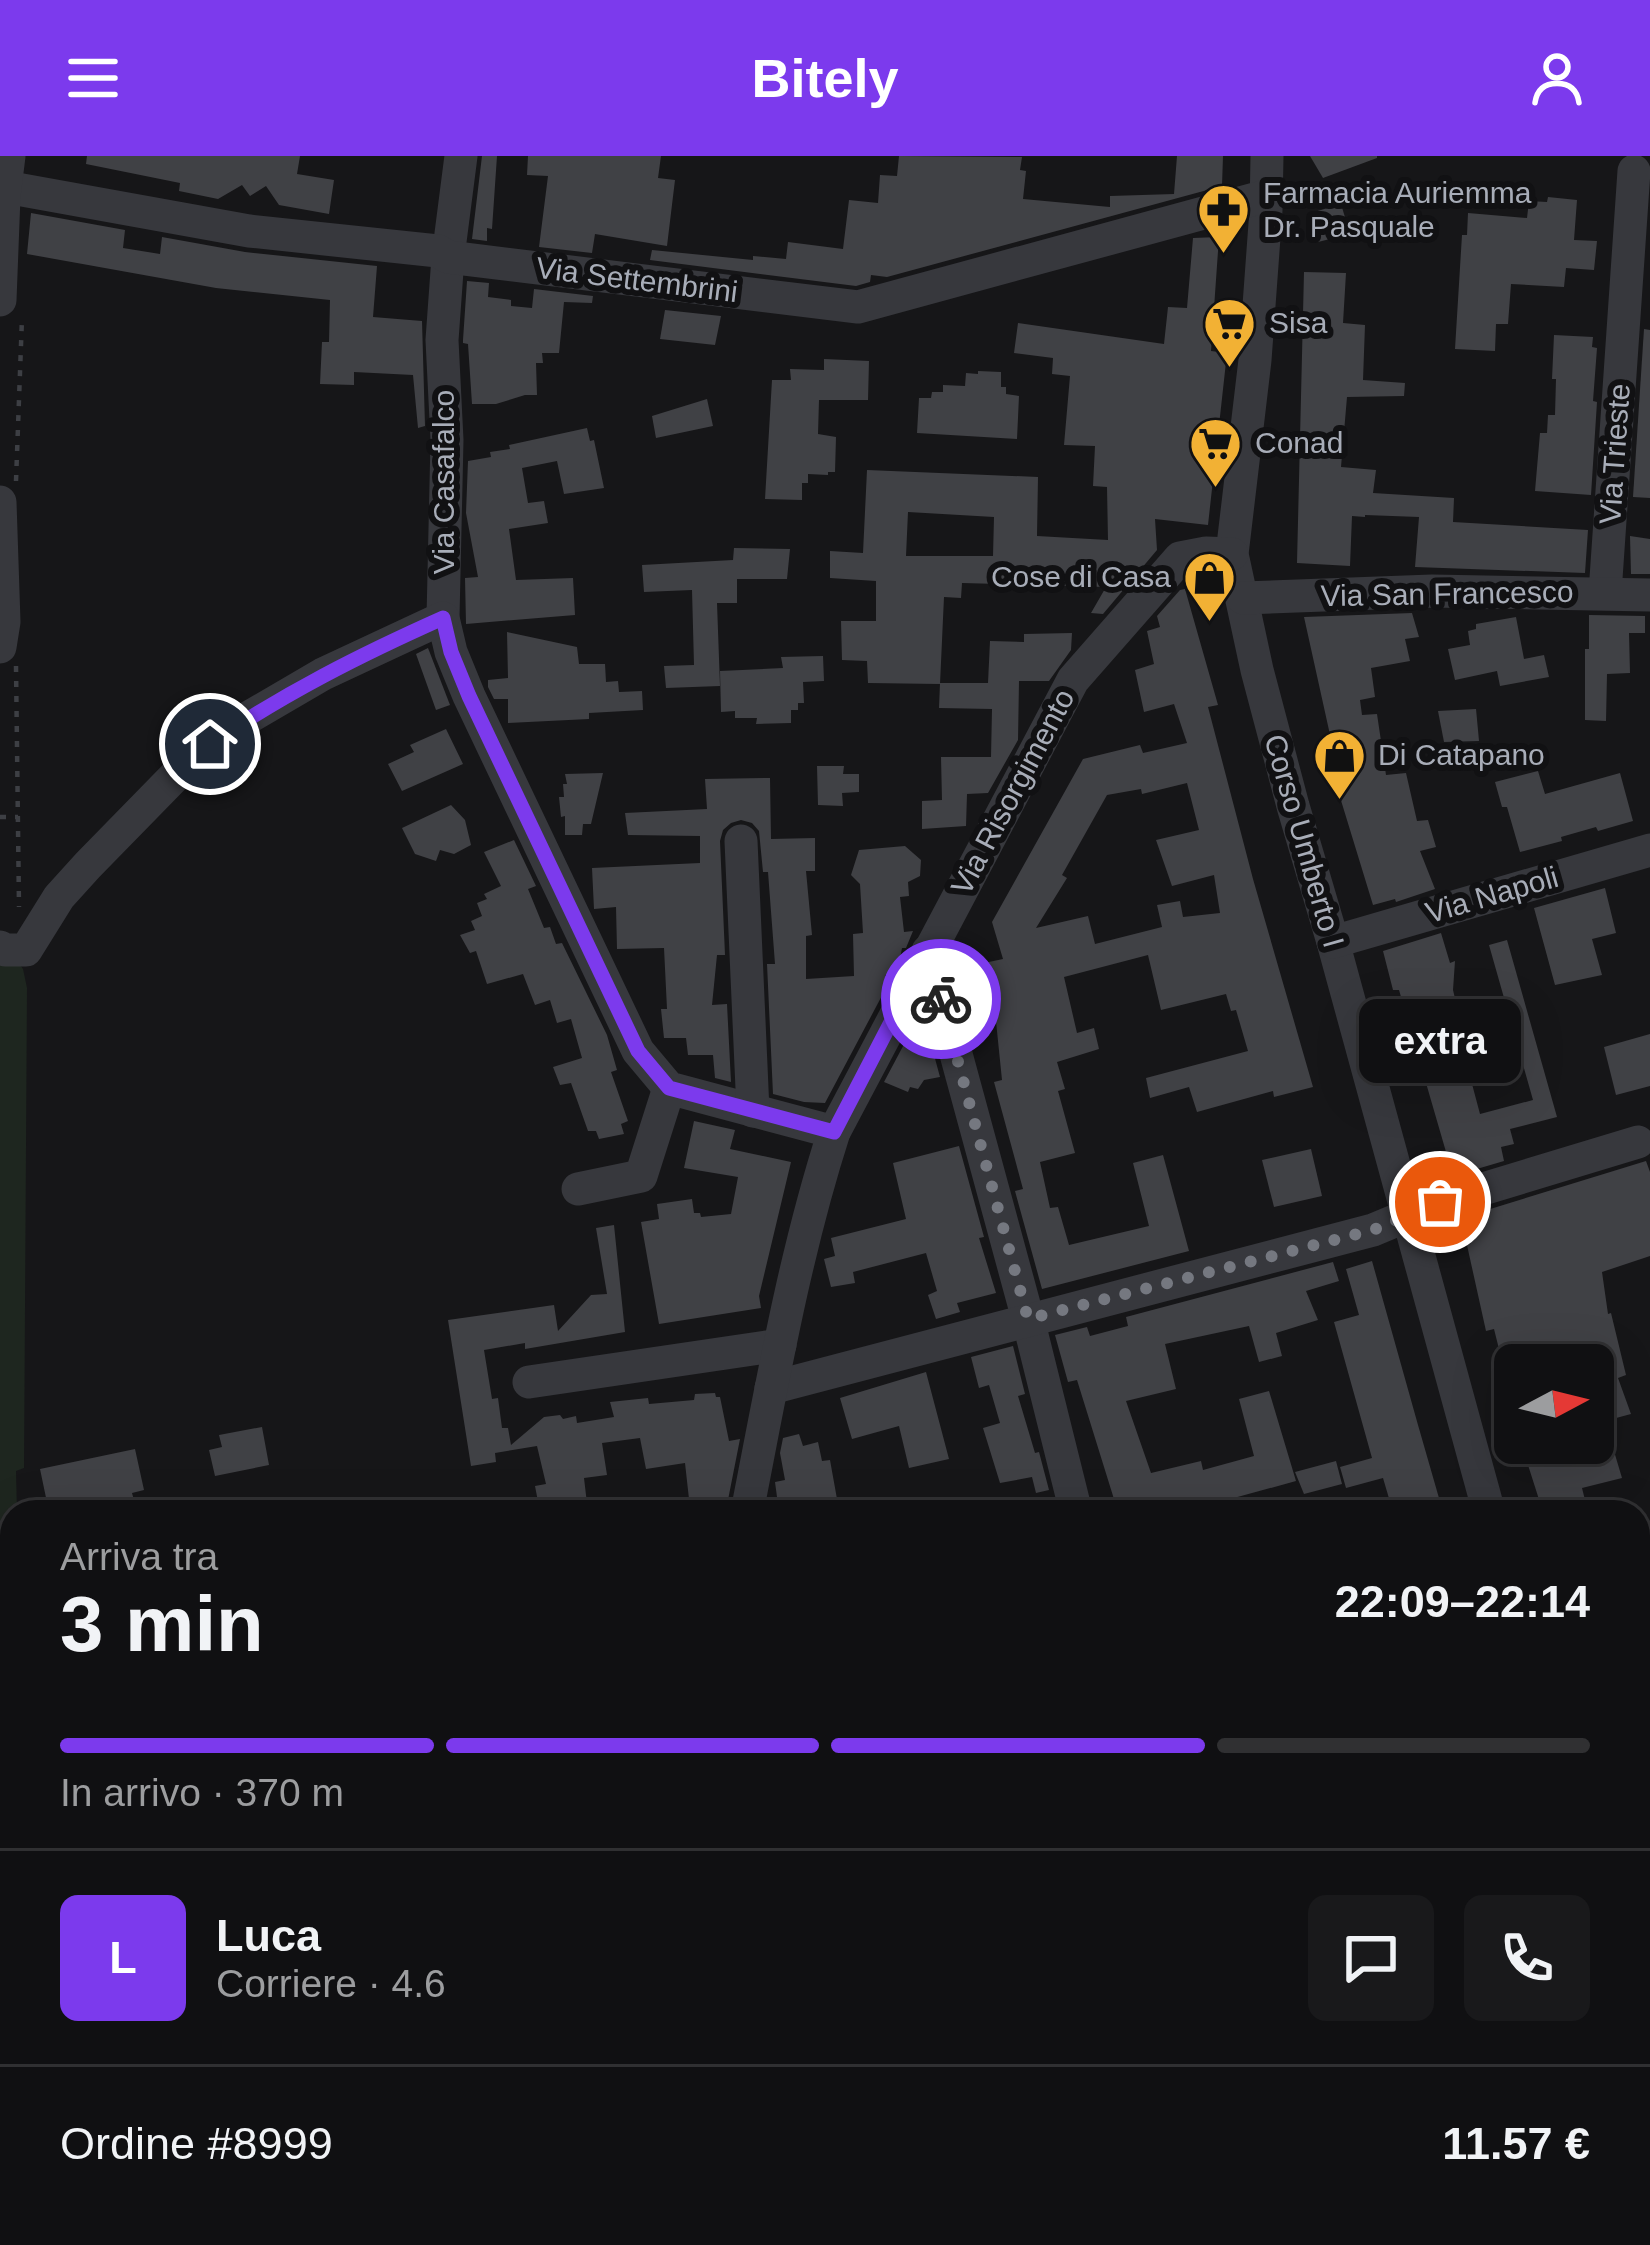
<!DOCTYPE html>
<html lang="it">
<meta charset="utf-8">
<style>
:root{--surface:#101012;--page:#19191b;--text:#f1f3f6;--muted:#9c9d9f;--line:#303032;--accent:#7c3aed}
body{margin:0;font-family:Helvetica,sans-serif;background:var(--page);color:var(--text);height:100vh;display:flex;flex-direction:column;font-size:45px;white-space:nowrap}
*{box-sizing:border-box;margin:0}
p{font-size:39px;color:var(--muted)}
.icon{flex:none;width:66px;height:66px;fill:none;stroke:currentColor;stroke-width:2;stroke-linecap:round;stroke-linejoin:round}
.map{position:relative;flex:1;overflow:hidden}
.details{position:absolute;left:0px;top:1344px;width:1650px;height:747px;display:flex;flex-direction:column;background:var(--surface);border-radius:36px 36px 0 0;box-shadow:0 12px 48px #0002,0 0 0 3px var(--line)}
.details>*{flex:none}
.needle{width:78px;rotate:83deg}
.controls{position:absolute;left:1494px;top:1188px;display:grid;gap:24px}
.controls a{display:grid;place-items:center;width:120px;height:120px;border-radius:18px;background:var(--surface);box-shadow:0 12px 48px #0002,0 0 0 3px var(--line);font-size:60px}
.pin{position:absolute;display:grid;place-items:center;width:102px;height:102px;color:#fff;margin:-51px;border:6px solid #fff;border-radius:50%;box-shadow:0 3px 12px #0007}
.courier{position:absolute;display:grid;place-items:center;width:120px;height:120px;margin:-60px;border:9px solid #7c3aed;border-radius:50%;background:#fff;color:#222;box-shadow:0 3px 15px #0007}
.bubble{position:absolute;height:84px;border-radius:18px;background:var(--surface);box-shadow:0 12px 48px #0002,0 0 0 3px var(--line);font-size:39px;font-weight:700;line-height:84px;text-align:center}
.overview em{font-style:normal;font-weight:700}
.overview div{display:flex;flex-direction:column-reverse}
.overview{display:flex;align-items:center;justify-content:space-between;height:204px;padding:0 60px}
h1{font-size:78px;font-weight:700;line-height:90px}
.bar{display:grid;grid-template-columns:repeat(4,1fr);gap:18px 12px;align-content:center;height:144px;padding:0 60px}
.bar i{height:15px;border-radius:9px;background:var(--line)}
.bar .active{background:var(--accent)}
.bar p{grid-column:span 4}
.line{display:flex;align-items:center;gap:30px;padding:0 60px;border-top:3px solid var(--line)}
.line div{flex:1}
.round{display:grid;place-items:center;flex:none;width:126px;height:126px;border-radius:18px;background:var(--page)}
header{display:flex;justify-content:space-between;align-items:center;height:156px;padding:0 60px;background:var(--accent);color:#fff;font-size:54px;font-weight:700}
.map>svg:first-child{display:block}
</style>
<header><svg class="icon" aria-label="menu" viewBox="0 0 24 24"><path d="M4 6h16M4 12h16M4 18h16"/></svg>Bitely<svg class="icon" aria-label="person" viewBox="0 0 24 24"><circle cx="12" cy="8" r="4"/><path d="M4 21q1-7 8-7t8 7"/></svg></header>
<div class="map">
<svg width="1650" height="2089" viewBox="0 0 1650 2089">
<rect width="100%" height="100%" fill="#161618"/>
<path fill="#1e261f" d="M0,803L18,806L23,813L27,832L24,1312L16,1315L17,1356H12V1544L0,1538Z"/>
<g fill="#404145" fill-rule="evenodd">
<path d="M87,0H300L297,18L334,24L329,58L279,49L266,30L250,40L242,29L218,43L179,35L180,27L86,8Z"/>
<path d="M482,0H497L492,73L487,72V85L472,83Z"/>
<path d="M528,0H661L658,22L675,24L667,90L595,78L592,97L539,91L548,20L527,19Z"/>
<path d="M899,0L1022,1L1020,14L1026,15L1023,43L1110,51V40L1174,38L1177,0H1223L1222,30L887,121L871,119L870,126L856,130L650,104L652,94L753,104V100L786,103L788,86L843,93L849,44L878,47L880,19L897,20Z"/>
<path d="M1310,0H1377V2L1323,22Z"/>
<path d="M1548,41L1577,44L1574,84L1597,85L1594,114L1566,112L1564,131L1511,128L1508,168H1496L1495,195L1455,193L1462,79H1467L1468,57L1527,62L1529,45L1547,46Z"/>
<path d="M1341,48L1350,78L1318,86L1311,57Z"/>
<path d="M31,57L125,74L123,92L160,98L162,81L245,96L377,110L373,161L422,165L425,270L418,272L413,219L354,216V229L320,228L322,186H329L330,144L216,132L27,98Z"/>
<path d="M1219,81L1211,195L1227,197L1208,369L1155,363L1157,394L1103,458L1091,457L1106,431L962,427L961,442L944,441L940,528L868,527L867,505L842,504L841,465H876V425L830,422V395L863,397L867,314L1038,321L1037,380L1108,384L1107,331L1093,330L1095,290L1064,289L1070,220L1052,218L1053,202L1014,197L1018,167L1164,188L1168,151L1187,152L1193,82ZM908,356L994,361L993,400H906Z"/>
<path d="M1304,116L1346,117L1343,167L1365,169L1363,224L1405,227L1404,240L1347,241L1341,311L1376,314L1373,337L1454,342L1453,366L1588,374L1585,417L1415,411L1419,361L1365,359V361L1352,360L1350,410L1297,407Z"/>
<path d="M467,125L489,127L488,141L511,144V150L532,152L534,133L593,140L592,147L564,146L559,197H542L543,207H536L537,239H525L496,248H472L468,188L463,187V184Z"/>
<path d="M665,154L721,160L715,189L660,183Z"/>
<path d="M1644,173L1650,174V342L1633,341Z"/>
<path d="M1554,179L1593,181L1592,191L1597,192L1593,245L1597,246L1591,339L1535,335L1540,277H1547L1548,259H1555L1556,223H1552Z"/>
<path d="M824,203L869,205L868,244H819L818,278L836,281L835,316H828V319L808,318V327H802V344L765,343L772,224H791L790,213L824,214Z"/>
<path d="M978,215L1001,216V231H1006V238L1019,240L1017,283L917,277L919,242H931L932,236H943V229L965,230L966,217L978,218Z"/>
<path d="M707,243L713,270L656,282L652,260Z"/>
<path d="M587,272L590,285L594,284L604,332L564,338L557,305L522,312L528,347L544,345L548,367L509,373L516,424L573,422L575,459L466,468L465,422L478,421L466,357L468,305L491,301L490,296L510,293L509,289Z"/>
<path d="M1630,380L1650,383V418H1631Z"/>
<path d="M734,392L790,393L787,423H737V447H717L720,530L666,532L664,510L694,509L692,434L644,436L642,409L733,404Z"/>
<path d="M1185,433L1218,549L1208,551L1253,723L1313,931L1274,941L1273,935L1197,956L1189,931L1150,942L1146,922L1248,895L1236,854L1231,855L1226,838L1161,854L1148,799L1064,821L1077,877L1094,872L1099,893L1057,906L1065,933L1058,935L1075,997L1040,1006L1050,1052L1058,1051L1069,1089L1149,1070L1133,1007L1163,999L1189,1095L1042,1133L1015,1035L1023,1033L994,926L1002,924L993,836H990L984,807L1003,803L992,766L1083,603L1140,589L1143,597L1187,587L1174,548L1144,556L1135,514L1154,508L1147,475L1160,471L1157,460L1180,434ZM1187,627L1199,674L1156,684L1172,730L1214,719L1220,757L1183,761L1180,745L1157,749L1162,771L1095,788L1088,760L1036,772L1067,722L1062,719L1107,639L1141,633L1142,638Z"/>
<path d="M1412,457L1419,481L1405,483L1410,505L1371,512L1375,541L1360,544L1362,559L1377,558L1386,619L1406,617L1417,665L1428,664L1436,691L1420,695L1435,733L1396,746L1395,743L1373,749L1332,615H1338L1304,461Z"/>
<path d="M1589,459L1645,460V477H1629L1630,517L1607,518L1606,565L1585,564V493H1589Z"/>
<path d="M1516,461L1524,503L1544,499L1549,521L1500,530L1497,515L1455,524L1448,493L1470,489L1468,475L1476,473V468Z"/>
<path d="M507,476L577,491L579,508H605L606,526L618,525L619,536L642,535L643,554L589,557V563L508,567V543H494L488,531V524L508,522Z"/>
<path d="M1072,477L1071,494L1049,525H1019L1018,584L988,637L967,638L966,670L922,673V645L942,644L941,601H991L992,553L939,552L940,527H988L990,485L1024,486V478Z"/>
<path d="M428,492L450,549L436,554L416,498Z"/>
<path d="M823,500L824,525L803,526L804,547H798V554H791V567L756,568L757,562H735V555L721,556L720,515L783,512L781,501Z"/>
<path d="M1476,553L1479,585L1444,586L1438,555Z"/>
<path d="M446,573L463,608L402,635L388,608L414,596L410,589Z"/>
<path d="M817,610H844L843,618H859V636L842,637L843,650L818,649Z"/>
<path d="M1538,615L1545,638L1620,617L1633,665L1598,675L1596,671L1561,681L1562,685L1520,696L1507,651H1502L1495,626Z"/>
<path d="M603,617L591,668H583L582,679H565V660L561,661L559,641H564L563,628H567L565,618Z"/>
<path d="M770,622L771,683L815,682V715H806L812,779L806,780V823L854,820L853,778L863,777L860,728L851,719L859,694L905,690L921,704L920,720L908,726L909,740L900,741L904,776L913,775L906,792H902L899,808H894V818L885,819V834L825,947L804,946L773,938L767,808H775L768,716H763L759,675L752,667L741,664L731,667L723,674L720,685L725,799H717L712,849L727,848L731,926L715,922L713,899H688L686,882H664L661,853H667L664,792L617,793L616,751L594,753L592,712L700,707V680L628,679L625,657L707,653L705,623Z"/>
<path d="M451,649L465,664L471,689L454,698L440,694L436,705L415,698L402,672Z"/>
<path d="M514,684L536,730L528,733L544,772L550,771L556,788L562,787L607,879L617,914L611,916L628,965L621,968L624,978L599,983L596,975H588L571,927L560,929L553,911L582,902L571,863L557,867L550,844L535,849L523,818L487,828L476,795L470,797L460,779L475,774L471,765L482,760L477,747L487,743L484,738L501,730L484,696Z"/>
<path d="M1605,732L1616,777L1592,783L1602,819L1555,829L1534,752Z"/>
<path d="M1441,777L1450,807L1455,805L1453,834L1460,863L1455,864L1480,958L1533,944L1489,789L1507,784L1557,961L1510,973L1514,988L1501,991L1504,1005L1453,1020L1399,834H1393L1383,795Z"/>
<path d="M919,860L924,862L940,921L924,924L918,933L910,931L908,936L884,926Z"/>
<path d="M1650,878V930L1616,939L1604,891Z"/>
<path d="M694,965L735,974L730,993L791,1006L759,1140L761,1152L659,1168L641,1066L659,1063L657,1048L692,1043L694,1057H700L701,1061L731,1058L738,1021L684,1012Z"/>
<path d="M959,990L984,1081L979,1082L996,1137L957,1147L960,1156L936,1163L928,1139L937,1135L926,1097L853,1116L855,1127L831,1131L824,1103L835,1100L831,1082L906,1063L893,1007Z"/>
<path d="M1311,993L1322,1040L1274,1051L1262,1004Z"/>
<path d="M1646,1005L1650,1016V1100L1602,1116L1608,1158L1611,1157L1626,1219L1618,1222L1631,1258L1605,1265L1622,1322L1582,1332L1588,1356H1543L1521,1287H1593V1209H1503L1494,1173L1486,1175L1461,1062Z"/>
<path d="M614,1069L625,1176L525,1193V1187L484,1194L492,1243L498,1242L502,1272H508L511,1289L544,1261L560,1259L563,1263L576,1260L577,1267L614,1261L610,1246L648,1242L649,1248L694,1244L695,1238L715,1237L716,1241H720L729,1285L740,1283L727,1349L716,1348L690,1352L685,1307L646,1313L640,1282L602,1287L607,1319L584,1322L588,1356H540L535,1330L546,1328L537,1290L495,1297L496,1306L471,1310L448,1164L554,1149L558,1175L591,1139L607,1138L596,1072Z"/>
<path d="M1372,1105L1418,1269L1443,1356H1393L1383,1322L1346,1332L1340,1311L1372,1302L1334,1166L1359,1159L1346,1113Z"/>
<path d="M1333,1106L1339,1125L1306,1135L1318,1164L1276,1177L1282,1200L1259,1206L1249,1170L1165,1188L1176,1233L1126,1245L1151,1317L1201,1305L1203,1314L1254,1300L1239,1243L1269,1235L1296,1325L1183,1356H1118L1077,1224L1068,1226L1055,1179L1087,1171L1090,1180L1128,1170L1126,1161Z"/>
<path d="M1013,1190L1025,1238L1018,1240L1035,1297L1039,1296L1049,1334L1036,1337L1032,1321L1000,1327L983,1272L1000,1267L989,1229L979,1232L971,1201Z"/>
<path d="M926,1216L949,1303L909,1312L899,1270L852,1283L840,1242Z"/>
<path d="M262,1271L269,1309L215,1320L209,1294L222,1291L219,1279Z"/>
<path d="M799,1278L803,1290L818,1286L822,1305L830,1304L837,1343L834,1345L835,1352L817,1356H768L771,1344L777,1341L775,1326L785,1324L780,1297L783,1282Z"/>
<path d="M135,1293L144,1334L132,1337L135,1348L102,1356H49L40,1313Z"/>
<path d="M1336,1305L1342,1328L1304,1338L1295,1316Z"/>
</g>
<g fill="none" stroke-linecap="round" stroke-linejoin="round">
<g stroke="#3d3f44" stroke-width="4.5" stroke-dasharray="6 9" stroke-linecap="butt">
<path d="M16,325L22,162"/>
<path d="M16,510L19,751"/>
<path d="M0,661H18"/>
</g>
<g stroke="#37383d" stroke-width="33">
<path d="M461,0L448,101L442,184L447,284L443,462L451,496L469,540L638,895L669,932L834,976"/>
<path d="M1267,0L1266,54L1255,204L1232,398L1257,514L1293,650L1333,786L1489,1356"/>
<path d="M0,30L249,75L438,95L448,101L858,151L1266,40"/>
<path d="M0,144L4,40L9,0"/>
<path d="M0,346L4,466L0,491"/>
<path d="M1605,437L1634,15"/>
<path d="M1243,442L1432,435L1650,439"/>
<path d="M741,685L753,955"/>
<path d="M1333,786L1650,694"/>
<path d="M0,791L5,794H26L59,741L88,709L176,619L210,588L251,560L323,518L443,462"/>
<path d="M928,795L1028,1163L1076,1356"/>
<path d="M578,1033L641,1020L669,932"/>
<path d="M529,1226L780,1189"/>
<path d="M771,1232L1373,1074L1440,1046L1638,986"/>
<path d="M747,1356C772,1229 794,1100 834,976L1073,524L1180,402L1206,397L1232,398"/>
<path d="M1638,1542L1650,1538"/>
<path d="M0,1570L12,1568"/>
<path d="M1638,1884L1650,1933"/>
<path d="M1638,2013L1650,2010"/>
<path d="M570,2079L575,2089"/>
<path d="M249,2089L265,2079"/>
<path d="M1077,2089L1094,2079"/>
<path d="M1378,2089L1398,2079"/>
</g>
</g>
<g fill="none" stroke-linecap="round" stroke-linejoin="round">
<path stroke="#757880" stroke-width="12" stroke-dasharray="0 21.6" d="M941,843L1028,1163L1373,1074L1440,1046"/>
<path stroke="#7c3aed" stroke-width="15" d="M210,588C285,537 360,499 443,462L451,496L469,540L638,895L669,932L834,976L928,795L941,843"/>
</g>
<defs>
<symbol id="pharmacy-pin" viewBox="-11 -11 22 30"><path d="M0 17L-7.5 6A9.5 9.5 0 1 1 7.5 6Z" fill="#f2b134" stroke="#111113"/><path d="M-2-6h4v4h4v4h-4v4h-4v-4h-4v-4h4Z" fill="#111"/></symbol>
<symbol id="supermarket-pin" viewBox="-11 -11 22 30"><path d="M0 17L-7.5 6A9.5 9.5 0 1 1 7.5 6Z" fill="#f2b134" stroke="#111113"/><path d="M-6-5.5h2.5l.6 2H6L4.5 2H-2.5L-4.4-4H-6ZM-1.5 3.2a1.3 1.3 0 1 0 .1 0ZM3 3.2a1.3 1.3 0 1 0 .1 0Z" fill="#111"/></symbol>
<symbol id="shop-pin" viewBox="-11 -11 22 30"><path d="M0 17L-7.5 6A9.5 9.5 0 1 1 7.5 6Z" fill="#f2b134" stroke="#111113"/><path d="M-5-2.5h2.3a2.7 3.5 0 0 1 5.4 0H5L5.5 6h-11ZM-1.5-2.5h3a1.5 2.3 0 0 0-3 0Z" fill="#111"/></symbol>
</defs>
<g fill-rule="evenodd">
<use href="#pharmacy-pin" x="1194" y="24" width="59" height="81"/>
<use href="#supermarket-pin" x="1200" y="138" width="59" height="81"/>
<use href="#supermarket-pin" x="1186" y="258" width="59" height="81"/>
<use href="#shop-pin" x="1180" y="392" width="59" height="81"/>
<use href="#shop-pin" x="1310" y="570" width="59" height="81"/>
</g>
<g text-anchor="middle" stroke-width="12" stroke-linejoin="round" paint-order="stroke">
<g font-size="30" fill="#a8adb8" stroke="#111113" text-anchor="start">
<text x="1263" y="47">Farmacia Auriemma<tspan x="1263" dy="34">Dr. Pasquale</tspan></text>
<text x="1269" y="177">Sisa</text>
<text x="1255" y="297">Conad</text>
<text x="1171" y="431" text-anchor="end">Cose di Casa</text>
<text x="1378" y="609">Di Catapano</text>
</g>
<g font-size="30" fill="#a8adb8" stroke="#111113">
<text transform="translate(637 124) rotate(7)" y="10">Via Settembrini</text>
<text transform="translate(1615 298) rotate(-86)" y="10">Via Trieste</text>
<text transform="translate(444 326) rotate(-90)" y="10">Via Casafalco</text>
<text transform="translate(1447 438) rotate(-1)" y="10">Via San Francesco</text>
<text transform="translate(1013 636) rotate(-62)" y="10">Via Risorgimento</text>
<text transform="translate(1304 685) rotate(74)" y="10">Corso Umberto I</text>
<text transform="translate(1492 739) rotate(-16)" y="10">Via Napoli</text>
</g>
</g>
</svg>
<div class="controls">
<a><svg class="needle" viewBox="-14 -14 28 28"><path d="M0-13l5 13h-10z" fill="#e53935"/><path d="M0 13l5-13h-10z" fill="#9c9d9f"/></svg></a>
</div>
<div class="pin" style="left:1440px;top:1046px;background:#ea580c"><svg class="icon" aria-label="bag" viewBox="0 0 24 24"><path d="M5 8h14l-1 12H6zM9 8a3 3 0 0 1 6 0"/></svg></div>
<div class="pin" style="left:210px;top:588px;background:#1f2937"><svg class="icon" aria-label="home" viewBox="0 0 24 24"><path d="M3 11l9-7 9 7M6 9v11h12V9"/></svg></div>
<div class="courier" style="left:941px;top:843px"><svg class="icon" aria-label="bike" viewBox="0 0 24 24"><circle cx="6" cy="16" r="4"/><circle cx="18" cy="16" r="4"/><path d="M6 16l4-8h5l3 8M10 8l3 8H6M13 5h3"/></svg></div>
<div class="bubble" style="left:1359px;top:843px;width:162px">extra</div>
<section class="details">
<div class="overview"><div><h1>3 min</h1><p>Arriva tra</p></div><em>22:09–22:14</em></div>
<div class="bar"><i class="active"></i><i class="active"></i><i class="active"></i><i></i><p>In arrivo · 370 m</p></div>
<div class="line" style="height:216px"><b class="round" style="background:var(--accent);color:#fff">L</b><div><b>Luca</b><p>Corriere · 4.6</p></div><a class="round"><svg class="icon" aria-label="chat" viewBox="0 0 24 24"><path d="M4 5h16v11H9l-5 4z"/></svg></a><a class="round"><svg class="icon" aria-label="phone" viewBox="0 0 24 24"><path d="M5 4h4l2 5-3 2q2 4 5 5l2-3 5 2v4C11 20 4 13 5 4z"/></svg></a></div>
<div class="line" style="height:156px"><div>Ordine #8999</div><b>11.57 €</b></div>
</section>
</div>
